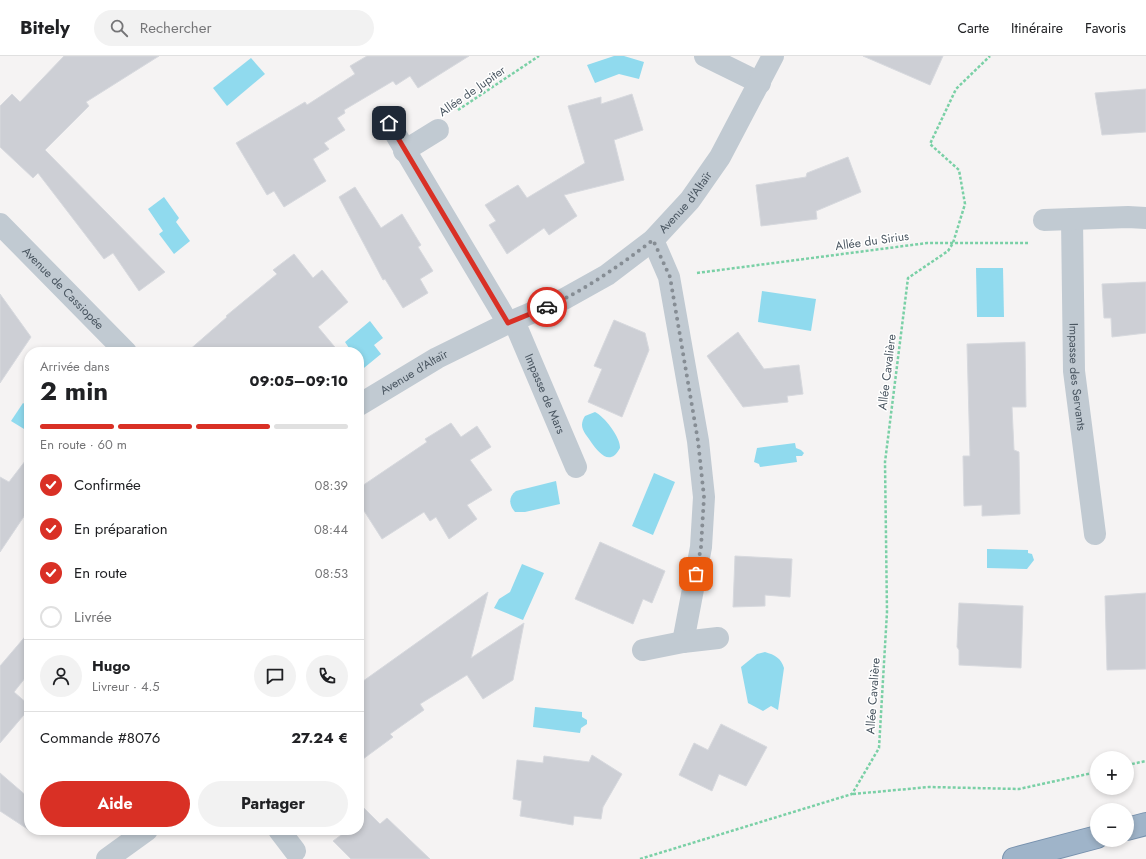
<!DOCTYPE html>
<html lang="fr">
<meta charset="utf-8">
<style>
:root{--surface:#fff;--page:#f2f2f2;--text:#202124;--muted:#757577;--line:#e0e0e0;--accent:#d93025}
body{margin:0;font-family:Jost,sans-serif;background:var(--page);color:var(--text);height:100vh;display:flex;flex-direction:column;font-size:15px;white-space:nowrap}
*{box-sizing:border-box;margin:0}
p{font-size:13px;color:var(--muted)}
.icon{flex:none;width:22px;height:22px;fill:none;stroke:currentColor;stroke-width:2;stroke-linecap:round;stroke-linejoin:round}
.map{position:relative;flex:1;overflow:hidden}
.panel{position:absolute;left:24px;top:291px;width:340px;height:488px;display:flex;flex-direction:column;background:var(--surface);border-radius:16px;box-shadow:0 2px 6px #0003}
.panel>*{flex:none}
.fabs{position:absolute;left:1090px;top:695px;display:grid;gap:8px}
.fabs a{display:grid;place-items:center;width:44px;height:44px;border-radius:50%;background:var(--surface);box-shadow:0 2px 6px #0003;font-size:20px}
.pin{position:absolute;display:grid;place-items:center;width:34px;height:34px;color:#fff;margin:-17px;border-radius:8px;box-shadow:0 2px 6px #0006}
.courier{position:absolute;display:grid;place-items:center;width:40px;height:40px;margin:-20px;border:3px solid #d93025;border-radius:50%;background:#fff;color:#222;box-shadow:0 1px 5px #0007}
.head em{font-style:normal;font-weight:700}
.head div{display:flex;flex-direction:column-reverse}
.head{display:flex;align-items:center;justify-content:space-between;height:68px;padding:0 16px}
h1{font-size:26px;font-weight:700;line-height:30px}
.bar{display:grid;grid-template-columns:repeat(4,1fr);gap:6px 4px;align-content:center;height:48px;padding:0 16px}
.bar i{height:5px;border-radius:3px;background:var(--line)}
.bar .current{background:var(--accent)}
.bar p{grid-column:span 4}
.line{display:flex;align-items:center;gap:10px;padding:0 16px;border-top:1px solid var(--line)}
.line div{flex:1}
.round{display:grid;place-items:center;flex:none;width:42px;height:42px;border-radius:21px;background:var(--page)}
ol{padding:0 16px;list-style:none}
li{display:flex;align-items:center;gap:12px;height:44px}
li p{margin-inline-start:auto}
li .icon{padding:4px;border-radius:50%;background:var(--accent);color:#fff;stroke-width:4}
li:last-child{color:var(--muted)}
li i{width:22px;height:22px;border:2px solid var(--line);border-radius:50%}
.cta{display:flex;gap:8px;margin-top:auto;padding:8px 16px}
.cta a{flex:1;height:46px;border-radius:24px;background:var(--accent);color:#fff;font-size:16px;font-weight:700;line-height:46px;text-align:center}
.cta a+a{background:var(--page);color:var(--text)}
header{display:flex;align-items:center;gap:24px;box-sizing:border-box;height:56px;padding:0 20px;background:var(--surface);border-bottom:1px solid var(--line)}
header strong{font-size:19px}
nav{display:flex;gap:22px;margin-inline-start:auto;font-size:14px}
.search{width:280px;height:36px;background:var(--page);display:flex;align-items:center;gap:10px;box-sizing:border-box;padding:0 14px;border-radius:22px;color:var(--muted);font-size:15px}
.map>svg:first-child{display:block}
</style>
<header>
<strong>Bitely</strong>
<div class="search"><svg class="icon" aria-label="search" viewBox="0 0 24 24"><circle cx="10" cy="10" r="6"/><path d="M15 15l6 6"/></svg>Rechercher</div>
<nav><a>Carte</a><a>Itinéraire</a><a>Favoris</a></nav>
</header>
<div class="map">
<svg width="1146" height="803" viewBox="0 0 1146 803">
<rect width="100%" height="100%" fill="#f5f3f3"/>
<g fill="#90daee">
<path d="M614,0H624L644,6L639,23L619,18L595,27L587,9Z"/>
<path d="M251,2L265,18L227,50L213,32Z"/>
<path d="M164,141L179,162L176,166L190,185L174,198L159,178L163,175L148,153Z"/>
<path d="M976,212H1003L1004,261H977Z"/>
<path d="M762,235L816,243L811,275L758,266Z"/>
<path d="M370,265L383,282L374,289L381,298L359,316V296H350L351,295L345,286Z"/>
<path d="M23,347L29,351V376L11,365Z"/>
<path d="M595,356C604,360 621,382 620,392C610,411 599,397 591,386C588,381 582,375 582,369C582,366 583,363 585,360Z"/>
<path d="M795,387L796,392L801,394L804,397L802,400H796L797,406L760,411L759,408L754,406L757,392Z"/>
<path d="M654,417L675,426L653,479L632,470Z"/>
<path d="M556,425L560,448L525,456H515C509,449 508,441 516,435Z"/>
<path d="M987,493L1028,494V497L1032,498L1034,504L1027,513L987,512Z"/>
<path d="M522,508L544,517L523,564L494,552L499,543L510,536Z"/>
<path d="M765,596C775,599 781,602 784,612L778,654L771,650L763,655L748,647L741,611L757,598Z"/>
<path d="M535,651L582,656V661L587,664V668L581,672L580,677L533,671Z"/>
</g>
<g fill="#cdcfd5" stroke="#d7d9de">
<path d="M64,0H159L86,46L89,50L45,94L165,216L139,235L113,197L104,203L38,117L33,122L0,91V50L12,38L20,46Z"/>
<path d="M367,0H469L418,32L410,20L396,29L393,25L344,54L345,57L337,62L345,74L324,87L329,93L313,103L326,125L284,151L274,135L267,139L236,87L305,46L307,49L355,18L350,10Z"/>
<path d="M863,0H943L930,29Z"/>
<path d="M1146,33V76L1102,79L1095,37Z"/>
<path d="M632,38L643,74L614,84L624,124L564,139L577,160L549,179L544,172L507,198L489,169L496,165L485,149L518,129L527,142L585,107L568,50L601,41V48Z"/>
<path d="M848,101L861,136L816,155L817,163L761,170L756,129L806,121L807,117Z"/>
<path d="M355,131L381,172L402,158L421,189L418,191L433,215L420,223L428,237L403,252L385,223L383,224L339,141Z"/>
<path d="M294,198L313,222L322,214L348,246L318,271L339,296H187L227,261L226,260L277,218L273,214Z"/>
<path d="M1146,226V277L1112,281L1111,262H1104L1102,228Z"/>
<path d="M0,238L31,281L0,327Z"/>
<path d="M614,264L645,277L649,294L622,361L588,346L602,313L594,310Z"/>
<path d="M738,276L764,313L799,309L803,338L787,340L788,346L743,351L707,300Z"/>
<path d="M1025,286L1026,351H1012L1014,394L1019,396L1020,458L982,460V449L964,450L963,400H970L967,288Z"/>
<path d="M451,367L461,381L477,370L491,391L470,404L492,434L467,449L477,463L449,483L436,461L430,465L424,456L382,483L359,447V432L427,386L425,383Z"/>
<path d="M29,400V453L0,496V421L9,426Z"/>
<path d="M600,486L665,515L652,547L643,543L633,568L575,543Z"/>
<path d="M735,500L792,503L790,541L765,539V550L733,551Z"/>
<path d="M488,536L471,602L524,567L513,624L483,643L467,619L420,648L424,654L390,678L393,681L359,706V628Z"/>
<path d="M1146,537V613L1107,614L1105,540Z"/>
<path d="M959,547L1023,550L1021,612L959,609V594L957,591Z"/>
<path d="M29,576V617L14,636L29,649V653L0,687V610Z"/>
<path d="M721,668L767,691L746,730L719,718L712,735L679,719L694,687L708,694Z"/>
<path d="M592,699L622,718L603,751L601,763L574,760L573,769L520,760L522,745L513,743L517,704L543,707L544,700L589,706Z"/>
<path d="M0,717L29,742V774L0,755Z"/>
<path d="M359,747L380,768L387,762L430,803H351L333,785L348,774H359Z"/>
</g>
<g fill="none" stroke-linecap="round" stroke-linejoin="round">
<defs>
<g id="trunk">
<path d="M1127,773L1146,768"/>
<path d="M1014,803L1097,781"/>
</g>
</defs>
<use href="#trunk" stroke="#7690ad" stroke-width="24"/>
<g stroke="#7ad0a6" stroke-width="2.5" stroke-dasharray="3 2" stroke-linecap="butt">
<path d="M458,54L539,0"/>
<path d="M697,217L927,187H1028"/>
<path d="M1127,709L1146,705"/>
<path d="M853,738L929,731L1019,733L1097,716"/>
<path d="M640,803L852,738L879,692L887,556L885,406L908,222L948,195L953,187L965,148L959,114L930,88L956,33L990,0"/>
</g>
<g stroke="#c1cad2" stroke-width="22">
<path d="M705,0L760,27"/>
<path d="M389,67L508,267"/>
<path d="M404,95L438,74"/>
<path id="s1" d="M1072,163L1074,315L1095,478"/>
<path d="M1044,164L1128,161L1146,162"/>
<path id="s2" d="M0,168L126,296"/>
<path d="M653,184L669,221L698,385L704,441L701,491L683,586"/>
<path id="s3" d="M514,265L576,411"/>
<path id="s4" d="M359,349L437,302L508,267L564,243L607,219L653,184L690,144L720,101L773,0"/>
<path d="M643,594L683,586L718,582"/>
<path d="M279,774L295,795"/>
<path d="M107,803L147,774"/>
</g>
<use href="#trunk" stroke="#9fb4c9" stroke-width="22"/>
</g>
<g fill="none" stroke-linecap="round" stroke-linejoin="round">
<path stroke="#868d94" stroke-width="4" stroke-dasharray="0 7.2" d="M547,251C587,233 619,210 653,184L670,221L698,385L704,441L701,491L696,518"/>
<path stroke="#d93025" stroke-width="5" d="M389,67L508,267L547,251"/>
</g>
<g text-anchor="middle" stroke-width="3" stroke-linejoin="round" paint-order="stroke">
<g font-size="12" fill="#4a5661" stroke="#fff">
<text transform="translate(472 35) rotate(-35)" y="4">Allée de Jupiter</text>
<text dy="4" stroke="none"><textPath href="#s4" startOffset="388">Avenue d'Altaïr</textPath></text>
<text transform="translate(872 185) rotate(-8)" y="4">Allée du Sirius</text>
<text dy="4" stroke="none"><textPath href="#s2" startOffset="90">Avenue de Cassiopée</textPath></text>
<text transform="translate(887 316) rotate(-83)" y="4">Allée Cavalière</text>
<text dy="4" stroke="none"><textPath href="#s4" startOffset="64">Avenue d'Altaïr</textPath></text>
<text dy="4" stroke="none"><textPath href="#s1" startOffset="158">Impasse des Servants</textPath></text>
<text dy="4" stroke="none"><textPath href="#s3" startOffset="79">Impasse de Mars</textPath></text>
<text transform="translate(873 640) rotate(-86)" y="4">Allée Cavalière</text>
</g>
</g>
</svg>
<div class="fabs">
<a>+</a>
<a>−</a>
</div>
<div class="pin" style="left:696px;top:518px;background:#ea580c"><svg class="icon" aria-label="bag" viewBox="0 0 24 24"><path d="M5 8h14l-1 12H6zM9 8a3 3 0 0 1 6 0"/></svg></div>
<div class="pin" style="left:389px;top:67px;background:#1f2937"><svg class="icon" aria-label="home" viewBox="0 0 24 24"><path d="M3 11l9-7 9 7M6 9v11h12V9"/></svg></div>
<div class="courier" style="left:547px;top:251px"><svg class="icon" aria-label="car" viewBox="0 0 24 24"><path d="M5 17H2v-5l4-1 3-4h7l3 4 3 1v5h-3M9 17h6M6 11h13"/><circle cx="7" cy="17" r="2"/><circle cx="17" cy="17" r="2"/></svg></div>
<section class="panel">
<div class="head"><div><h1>2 min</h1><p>Arrivée dans</p></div><em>09:05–09:10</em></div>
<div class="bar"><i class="current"></i><i class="current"></i><i class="current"></i><i></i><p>En route · 60 m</p></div>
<ol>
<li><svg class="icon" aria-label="check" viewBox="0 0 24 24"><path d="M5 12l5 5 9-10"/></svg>Confirmée<p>08:39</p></li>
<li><svg class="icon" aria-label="check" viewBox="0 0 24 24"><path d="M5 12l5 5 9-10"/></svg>En préparation<p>08:44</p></li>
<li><svg class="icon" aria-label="check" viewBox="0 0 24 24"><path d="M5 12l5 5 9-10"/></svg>En route<p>08:53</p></li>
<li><i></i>Livrée</li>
</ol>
<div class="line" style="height:72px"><a class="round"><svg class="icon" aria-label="person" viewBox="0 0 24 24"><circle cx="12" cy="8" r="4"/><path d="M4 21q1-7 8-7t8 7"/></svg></a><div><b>Hugo</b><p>Livreur · 4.5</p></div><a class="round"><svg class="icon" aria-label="chat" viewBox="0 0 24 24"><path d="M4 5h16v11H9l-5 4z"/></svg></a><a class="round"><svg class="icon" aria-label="phone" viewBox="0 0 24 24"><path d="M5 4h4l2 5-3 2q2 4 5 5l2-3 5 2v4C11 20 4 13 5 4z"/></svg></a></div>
<div class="line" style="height:52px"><div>Commande #8076</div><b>27.24 €</b></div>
<div class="cta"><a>Aide</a><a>Partager</a></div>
</section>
</div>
